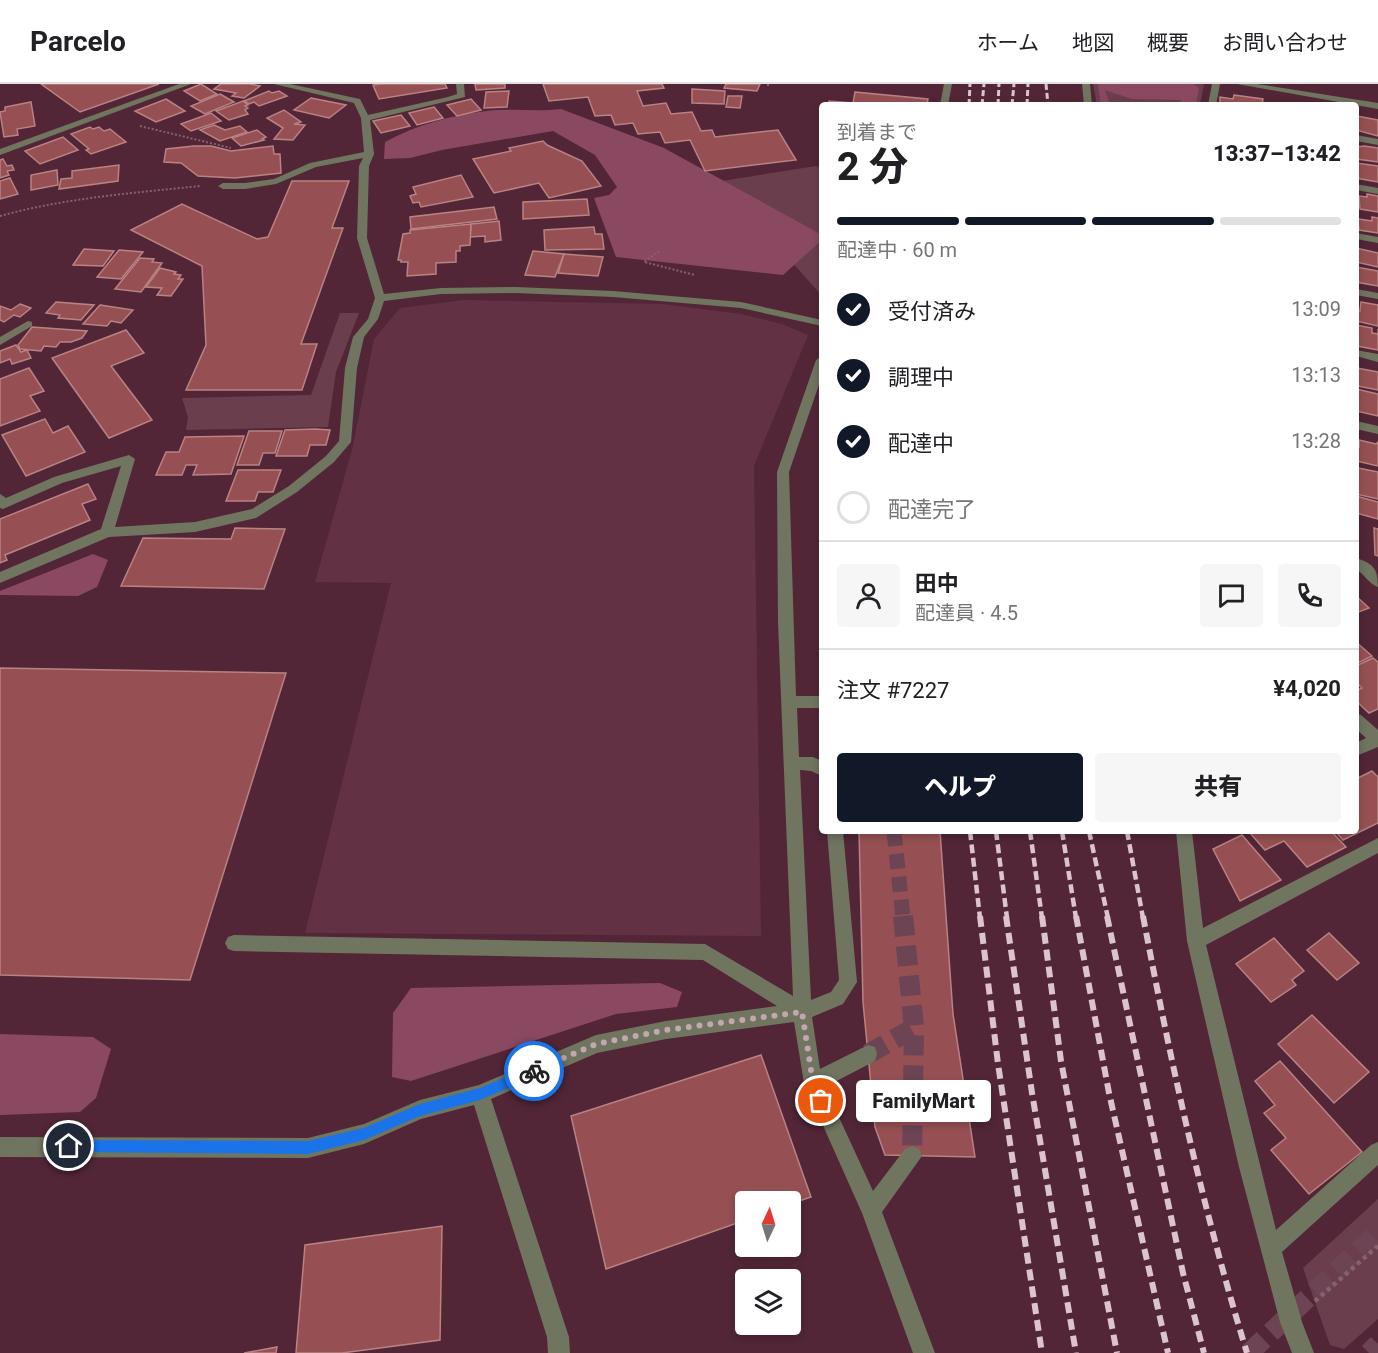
<!DOCTYPE html>
<html lang="ja">
<meta charset="utf-8">
<style>
:root{--surface:#fff;--page:#f6f6f6;--text:#202124;--muted:#757577;--line:#e0e0e0;--accent:#111827}
body{margin:0;font-family:Roboto,"Noto Sans JP",sans-serif;background:var(--page);color:var(--text);height:100vh;display:flex;flex-direction:column;font-size:22px;white-space:nowrap}
*{box-sizing:border-box;margin:0}
p{font-size:20px;color:var(--muted)}
.icon{flex:none;width:33px;height:33px;fill:none;stroke:currentColor;stroke-width:2;stroke-linecap:round;stroke-linejoin:round}
.map{position:relative;flex:1;overflow:hidden}
.panel{position:absolute;left:819px;top:18px;width:540px;height:732px;display:flex;flex-direction:column;background:var(--surface);border-radius:6px;box-shadow:0 3px 9px #0003}
.panel>*{flex:none}
.needle{width:39px;rotate:4deg}
.buttons{position:absolute;left:735px;top:1107px;display:grid;gap:12px}
.buttons a{display:grid;place-items:center;width:66px;height:66px;border-radius:6px;background:var(--surface);box-shadow:0 3px 9px #0003;font-size:30px}
.pin{position:absolute;display:grid;place-items:center;width:51px;height:51px;color:#fff;margin:-26px;border:3px solid #fff;border-radius:50%;box-shadow:0 2px 6px #0007}
.courier{position:absolute;display:grid;place-items:center;width:60px;height:60px;margin:-30px;border:4px solid #1a73e8;border-radius:50%;background:#fff;color:#222;box-shadow:0 2px 8px #0007}
.bubble{position:absolute;height:42px;border-radius:6px;background:var(--surface);box-shadow:0 3px 9px #0003;font-size:20px;font-weight:800;line-height:42px;text-align:center}
.summary em{font-style:normal;font-weight:800}
.summary div{display:flex;flex-direction:column-reverse}
.summary{display:flex;align-items:center;justify-content:space-between;height:102px;padding:0 18px}
h1{font-size:39px;font-weight:800;line-height:45px}
.bar{display:grid;grid-template-columns:repeat(4,1fr);gap:9px 6px;align-content:center;height:72px;padding:0 18px}
.bar i{height:8px;border-radius:4px;background:var(--line)}
.bar .active{background:var(--accent)}
.bar p{grid-column:span 4}
.line{display:flex;align-items:center;gap:15px;padding:0 18px;border-top:2px solid var(--line)}
.line div{flex:1}
.round{display:grid;place-items:center;flex:none;width:63px;height:63px;border-radius:6px;background:var(--page)}
ol{padding:0 18px;list-style:none}
li{display:flex;align-items:center;gap:18px;height:66px}
li p{margin-inline-start:auto}
li .icon{padding:6px;border-radius:50%;background:var(--accent);color:#fff;stroke-width:4}
li:last-child{color:var(--muted)}
li i{width:33px;height:33px;border:3px solid var(--line);border-radius:50%}
.action{display:flex;gap:12px;margin-top:auto;padding:12px 18px}
.action a{flex:1;height:69px;border-radius:6px;background:var(--accent);color:#fff;font-size:24px;font-weight:800;line-height:69px;text-align:center}
.action a+a{background:var(--page);color:var(--text)}
header{display:flex;align-items:center;gap:36px;box-sizing:border-box;height:84px;padding:0 30px;background:var(--surface);border-bottom:2px solid var(--line)}
header strong{font-size:28px}
nav{display:flex;gap:33px;margin-inline-start:auto;font-size:21px}
.map>svg:first-child{display:block}
</style>
<header>
<strong>Parcelo</strong>
<nav><a>ホーム</a><a>地図</a><a>概要</a><a>お問い合わせ</a></nav>
</header>
<div class="map">
<svg width="1378" height="1269" viewBox="0 0 1378 1269">
<rect width="100%" height="100%" fill="#522637"/>
<path fill="#633144" d="M464,216L663,220L741,230L782,240L808,251L754,382L761,852L305,849L391,499L315,498L353,362L374,255L400,224Z"/>
<g fill="#6b3e4e">
<path d="M1093,0H1204L1200,21H1097Z"/>
<path d="M816,82L822,84V212L762,144L703,100Z"/>
<path d="M340,229H359L336,288L328,343L186,346L188,333L182,314L311,311Z"/>
<path d="M1378,1115V1235L1344,1265L1330,1261L1303,1184Z"/>
</g>
<g fill="#8b4961">
<path d="M1098,0H1193L1199,4L1196,21H1180L1181,16L1132,15L1105,6L1110,21H1101Z"/>
<path d="M561,25L664,64L822,151V156L783,191L616,173L594,114L609,111L617,103L595,71L553,47L442,66L410,74L384,75L385,58C416,41 452,31 487,27C511,24 537,28 561,25Z"/>
<path d="M93,470L108,476L97,503L78,512L0,511V507Z"/>
<path d="M660,899L682,908L677,923L616,930L411,997L392,993L393,929L411,904Z"/>
<path d="M0,950L93,953L111,965L96,1014L80,1028L0,1031Z"/>
</g>
<g fill="#965053" stroke="#b98283" stroke-width="1.5">
<path d="M41,0H159L80,28Z"/>
<path d="M201,0L217,10L200,17L184,7Z"/>
<path d="M221,0H250L260,2L244,14L232,12L236,9L214,5Z"/>
<path d="M381,0H445L447,4L379,15L373,1Z"/>
<path d="M475,0H505V4L476,6Z"/>
<path d="M543,0H662L664,4L637,7L643,22L666,19L671,30L692,28L701,47L712,46L715,53L778,46L796,76L705,87L690,56L665,59L660,48L638,50L633,39L615,41L611,31L595,32L588,13L549,17Z"/>
<path d="M726,0H760L757,7L724,4Z"/>
<path d="M692,5L725,7L724,20L692,19Z"/>
<path d="M269,7L272,9L279,7L287,12L259,22L254,18L249,20L244,17Z"/>
<path d="M509,7L507,23L484,24L486,8Z"/>
<path d="M855,8L928,15L927,21H828L829,17L853,19Z"/>
<path d="M220,10L234,18L205,30L191,22Z"/>
<path d="M1234,11L1263,15L1262,21H1220V13L1233,15Z"/>
<path d="M728,12H742L740,24L726,23Z"/>
<path d="M311,14L346,21L329,34L294,26Z"/>
<path d="M166,15L185,27L156,38L135,27Z"/>
<path d="M471,15L481,26L457,32L447,21Z"/>
<path d="M243,17L248,21L245,22L248,24L245,26L248,30L229,36L216,27Z"/>
<path d="M31,18L35,42L17,45L18,51L4,53L0,28L5,27V23Z"/>
<path d="M434,23L443,34L417,41L409,29Z"/>
<path d="M284,26L301,38L294,40L305,41L293,56L274,55L283,44L267,34Z"/>
<path d="M211,29L221,37L191,47L181,40Z"/>
<path d="M401,31L410,42L381,49L373,37Z"/>
<path d="M1357,32L1378,36V52L1356,46Z"/>
<path d="M214,41L225,46L240,42L247,48L220,57L200,46Z"/>
<path d="M90,43L93,45L99,43L104,47L110,45L126,58L91,70L86,66L89,65L71,50Z"/>
<path d="M257,46L266,53L262,55L264,56L241,62L232,54Z"/>
<path d="M63,53L78,66L40,80L25,67Z"/>
<path d="M543,57L547,61L582,77L601,102L549,114L539,99L494,109L473,75L511,67L509,64Z"/>
<path d="M194,62H211L231,67L273,62L274,70H280L281,89L235,94L198,92L181,79L164,78L166,65Z"/>
<path d="M1364,62L1378,64V78L1357,75V63Z"/>
<path d="M3,75L7,82L12,81L14,86L7,87L9,91L0,94V76Z"/>
<path d="M1356,79L1378,82V98L1356,94Z"/>
<path d="M119,81L118,97L59,105L61,95L72,94V87Z"/>
<path d="M57,86L58,101L31,106V91Z"/>
<path d="M461,91L473,113L421,123L419,118L413,119L410,112L416,110L413,103Z"/>
<path d="M10,94L18,110L0,115V97Z"/>
<path d="M292,97H349L332,144H343L301,260H317L302,306H186L206,261L202,182L131,146L182,120L257,155L268,153Z"/>
<path d="M1367,110L1378,112V128L1360,125L1359,112L1367,113Z"/>
<path d="M587,115L589,131L523,135V118Z"/>
<path d="M494,123L497,135L411,145L410,133Z"/>
<path d="M1372,133L1378,134V149L1359,146L1358,135L1372,137Z"/>
<path d="M499,137L501,156L485,158V152L470,153L471,140Z"/>
<path d="M471,140L470,161L460,162V167H456V178L436,179V190L407,192L408,178H401V176H398L403,150L410,149V146Z"/>
<path d="M594,143L595,150H602L604,165L545,166L544,146Z"/>
<path d="M1356,164L1378,169V183L1356,178Z"/>
<path d="M84,165L114,167L103,182L73,181Z"/>
<path d="M119,166L143,168L121,195L97,193Z"/>
<path d="M533,167L564,170L555,193L525,191Z"/>
<path d="M564,170L603,173L598,192L558,189Z"/>
<path d="M140,174L154,175L152,178L162,179L141,208L115,205Z"/>
<path d="M1356,183L1378,187V202L1356,198Z"/>
<path d="M160,184L176,188L174,190L181,191L178,195H183L171,212L157,211L162,204L146,203Z"/>
<path d="M56,218L94,221L81,236L58,234L60,231L46,229Z"/>
<path d="M1361,218L1378,221V242L1356,237V227H1360Z"/>
<path d="M20,220L31,224L20,233L14,231L4,238L0,236V222L11,226Z"/>
<path d="M100,221L133,226L121,239L111,237L107,242L83,240Z"/>
<path d="M1356,241L1372,244V249L1378,250V245V266L1357,262Z"/>
<path d="M32,243L87,247L82,254L71,258H60L56,263L44,262L41,267L20,265L18,261Z"/>
<path d="M126,246L144,269L111,282L152,336L109,354L52,274Z"/>
<path d="M16,261L21,268L27,266L31,274L12,280L10,275L0,279V267Z"/>
<path d="M29,284L44,307L30,312L40,327L0,342V295Z"/>
<path d="M1357,284L1378,288V306L1357,302Z"/>
<path d="M1356,305L1378,310V332L1356,327Z"/>
<path d="M45,335L53,349L68,342L85,368L26,392L2,351Z"/>
<path d="M285,346L315,345L330,346L326,361H310L307,372H276Z"/>
<path d="M249,347H282L275,369H263L259,381H237Z"/>
<path d="M244,352L231,390L193,391L197,381H186L182,391H156L166,368H179L185,353Z"/>
<path d="M1359,356L1376,360L1378,358V382L1356,377V362L1359,363Z"/>
<path d="M1358,384L1378,388V415L1356,410Z"/>
<path d="M238,386H281L273,408H258L255,417H226Z"/>
<path d="M88,400L96,415L82,420L90,436L5,471L7,476L0,479V435Z"/>
<path d="M1356,412L1378,418V435L1356,429Z"/>
<path d="M235,444L285,445L264,505L121,502L143,454L231,455Z"/>
<path d="M1374,444L1378,445V472L1375,471Z"/>
<path d="M1356,512L1369,524L1356,529Z"/>
<path d="M1356,558L1372,572L1356,580Z"/>
<path d="M1373,574L1378,578V625L1369,629L1356,617V607L1362,604L1356,598V582Z"/>
<path d="M0,584L286,589L190,896L0,891Z"/>
<path d="M1372,687L1378,693V739L1343,756L1335,747H1356V695Z"/>
<path d="M859,747H940L953,930L975,1073L885,1071L875,1043L863,918Z"/>
<path d="M1251,747H1331L1346,763L1307,783L1284,757L1265,766L1249,748Z"/>
<path d="M1242,751L1281,796L1240,817L1213,765Z"/>
<path d="M1329,849L1359,879L1337,896L1307,866Z"/>
<path d="M1274,854L1304,887L1292,896L1296,901L1271,918L1236,880Z"/>
<path d="M1312,931L1369,988L1334,1019L1278,960Z"/>
<path d="M761,971L811,1113L790,1120V1118H746V1136L606,1185L571,1032Z"/>
<path d="M1280,977L1362,1068L1309,1110L1271,1066L1286,1054L1264,1029L1275,1021L1255,997Z"/>
<path d="M442,1142L440,1256L342,1269H296L305,1161Z"/>
<path d="M277,1263L276,1269H244Z"/>
</g>
<g fill="none" stroke-linecap="round" stroke-linejoin="round">
<path stroke="#6c4453" stroke-width="15" stroke-dasharray="15 8" stroke-linecap="butt" d="M894,747L903,834"/>
<g stroke="#6c4453" stroke-width="20" stroke-dasharray="20 10" stroke-linecap="butt">
<path d="M903,832L914,944L912,1072"/>
<path d="M868,970L914,944"/>
<path d="M1249,1269L1378,1148"/>
<path d="M1369,1269L1378,1260"/>
</g>
<g stroke="#866270" stroke-width="2" stroke-dasharray="2 2" stroke-linecap="butt">
<path d="M768,0V4"/>
<path d="M140,42L231,64"/>
<path d="M0,132C65,114 133,109 200,102"/>
<path d="M659,167L644,178L695,191"/>
</g>
<path stroke="#866270" stroke-width="4.5" stroke-dasharray="4 4" stroke-linecap="butt" d="M1315,1217L1378,1162"/>
<g fill="#707560" fill-rule="evenodd">
<path d="M179,0H191L0,71V65Z"/>
<path d="M274,0H290L360,15L368,31L448,13L457,10L456,0H464L465,13L370,36L374,70L369,82L367,154L384,210L441,204L516,203L613,207L741,218L822,236V242L741,224L613,213L516,209L441,210L384,217L378,235L364,253L357,284L351,358L334,378L297,408L256,434L195,448L109,453L0,499V488L101,445L121,382L62,399L3,425L0,424V410L6,414L54,393L129,371L135,375L115,443L195,438L252,425L289,402L326,372L339,357L345,284L353,253L368,235L375,214L357,154L359,82L363,74L316,83L276,100L245,105H223L218,102L223,99H245L274,95L310,79L364,68L361,34L354,19Z"/>
<path d="M944,0H952L948,21H940Z"/>
<path d="M1082,0H1090L1092,21H1084Z"/>
<path d="M1212,0H1220L1216,21H1208Z"/>
<path d="M1237,0H1257L1378,19V25Z"/>
<path d="M1356,51L1378,55V61L1356,57Z"/>
<path d="M1356,100L1378,104V110L1356,106Z"/>
<path d="M1356,149L1378,153V159L1356,155Z"/>
<path d="M1356,205L1378,209V215L1356,211Z"/>
<path d="M28,237L32,238V242L0,261V253Z"/>
<path d="M1356,266L1378,270V278L1356,272Z"/>
<path d="M822,272V292L789,388L796,612H822V624H797L799,673H813L822,677V692L811,687L800,686L811,916L831,908L839,896L827,747H843L857,898L843,920L812,933L820,985L868,961L875,963L877,970L875,977L825,1003L873,1107L905,1065L912,1062L919,1065L922,1072L882,1128L935,1269H913L862,1129L804,999L794,938L666,955L597,969L491,1015L569,1253L570,1269H548L547,1253L474,1021L421,1035L364,1060L308,1074L0,1073V1053L308,1054L364,1040L420,1016L479,1001L596,951L666,937L777,922L703,876L234,867L228,865L225,859L228,853L234,851L705,860L793,912L778,538L777,388L816,276Z"/>
<path d="M1356,337L1378,342V350L1356,345Z"/>
<path d="M1356,474C1374,480 1378,485 1378,503C1369,500 1364,490 1356,485Z"/>
<path d="M1356,629L1361,631L1378,646V663L1356,672V659L1366,654L1356,645Z"/>
<path d="M1176,747H1192L1203,844L1378,754V769L1206,861L1276,1146L1371,1061L1378,1058V1081L1282,1168L1302,1238L1314,1269H1292L1280,1238L1239,1083L1187,857Z"/>
</g>
<g stroke="#dcc4cc" stroke-width="3" stroke-dasharray="6 3" stroke-linecap="butt">
<path d="M1046,0L1048,21"/>
<path d="M969,21L970,0"/>
<path d="M982,21L984,0"/>
<path d="M998,21L999,0"/>
<path d="M1012,21L1014,0"/>
<path d="M1027,21L1028,0"/>
</g>
<g stroke="#dcc4cc" stroke-width="4.5" stroke-dasharray="9 4.5" stroke-linecap="butt">
<path d="M970,747L980,834"/>
<path d="M996,747L1007,834"/>
<path d="M1030,747L1042,834"/>
<path d="M1062,747L1076,834"/>
<path d="M1089,747L1108,834"/>
<path d="M1127,747L1143,834"/>
</g>
<g stroke="#dcc4cc" stroke-width="6" stroke-dasharray="11 6" stroke-linecap="butt">
<path d="M980,832L998,980L1042,1269"/>
<path d="M1006,832L1032,1009L1076,1269"/>
<path d="M1042,832L1061,977L1117,1269"/>
<path d="M1076,832L1109,1009L1168,1269"/>
<path d="M1107,832L1183,1189L1204,1269"/>
<path d="M1143,832C1171,980 1203,1126 1247,1269"/>
</g>
</g>
<path fill="#1a73e8" d="M534,981L540,987L539,991L480,1016L420,1032L364,1056L308,1070L69,1068L64,1067L62,1062L64,1058L69,1056L308,1057L364,1044L420,1020L480,1004Z"/>
<g fill="none" stroke-linecap="round" stroke-linejoin="round">
<path stroke="#c2a7b1" stroke-width="6" stroke-dasharray="0 10.8" d="M534,987L596,960L666,946L802,928L813,999L821,1017"/>
</g>
</svg>
<div class="buttons">
<a><svg class="needle" viewBox="-14 -14 28 28"><path d="M0-13l5 13h-10z" fill="#e53935"/><path d="M0 13l5-13h-10z" fill="#757577"/></svg></a>
<a><svg class="icon" aria-label="layers" viewBox="0 0 24 24"><path d="M12 4l9 5-9 5-9-5zM3 14l9 5 9-5"/></svg></a>
</div>
<div class="pin" style="left:821px;top:1017px;background:#ea580c"><svg class="icon" aria-label="bag" viewBox="0 0 24 24"><path d="M5 8h14l-1 12H6zM9 8a3 3 0 0 1 6 0"/></svg></div>
<div class="pin" style="left:69px;top:1062px;background:#1f2937"><svg class="icon" aria-label="home" viewBox="0 0 24 24"><path d="M3 11l9-7 9 7M6 9v11h12V9"/></svg></div>
<div class="courier" style="left:534px;top:987px"><svg class="icon" aria-label="bike" viewBox="0 0 24 24"><circle cx="6" cy="16" r="4"/><circle cx="18" cy="16" r="4"/><path d="M6 16l4-8h5l3 8M10 8l3 8H6M13 5h3"/></svg></div>
<div class="bubble" style="left:856px;top:996px;width:135px">FamilyMart</div>
<section class="panel">
<div class="summary"><div><h1>2 分</h1><p>到着まで</p></div><em>13:37–13:42</em></div>
<div class="bar"><i class="active"></i><i class="active"></i><i class="active"></i><i></i><p>配達中 · 60 m</p></div>
<ol>
<li><svg class="icon" aria-label="check" viewBox="0 0 24 24"><path d="M5 12l5 5 9-10"/></svg>受付済み<p>13:09</p></li>
<li><svg class="icon" aria-label="check" viewBox="0 0 24 24"><path d="M5 12l5 5 9-10"/></svg>調理中<p>13:13</p></li>
<li><svg class="icon" aria-label="check" viewBox="0 0 24 24"><path d="M5 12l5 5 9-10"/></svg>配達中<p>13:28</p></li>
<li><i></i>配達完了</li>
</ol>
<div class="line" style="height:108px"><a class="round"><svg class="icon" aria-label="person" viewBox="0 0 24 24"><circle cx="12" cy="8" r="4"/><path d="M4 21q1-7 8-7t8 7"/></svg></a><div><b>田中</b><p>配達員 · 4.5</p></div><a class="round"><svg class="icon" aria-label="chat" viewBox="0 0 24 24"><path d="M4 5h16v11H9l-5 4z"/></svg></a><a class="round"><svg class="icon" aria-label="phone" viewBox="0 0 24 24"><path d="M5 4h4l2 5-3 2q2 4 5 5l2-3 5 2v4C11 20 4 13 5 4z"/></svg></a></div>
<div class="line" style="height:78px"><div>注文 #7227</div><b>¥4,020</b></div>
<div class="action"><a>ヘルプ</a><a>共有</a></div>
</section>
</div>
